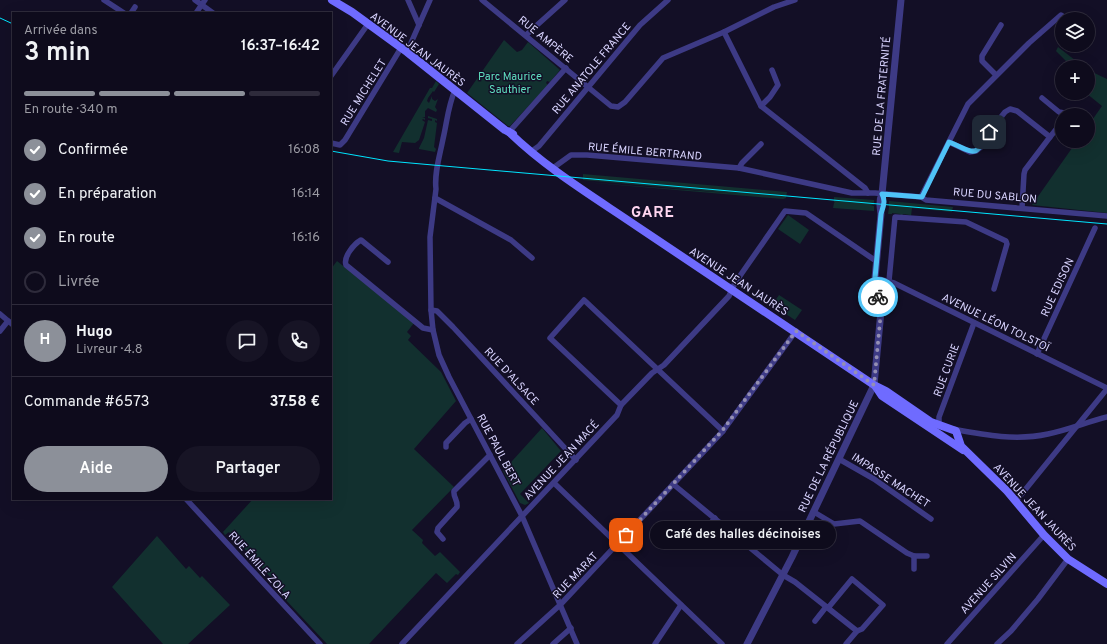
<!DOCTYPE html>
<html lang="fr">
<meta charset="utf-8">
<style>
:root{--surface:#0e0b1c;--page:#171425;--text:#f1f3f6;--muted:#9b9ba3;--line:#2e2b3b;--accent:#8c9099}
body{margin:0;font-family:Overpass,sans-serif;background:var(--page);color:var(--text);height:100vh;display:flex;flex-direction:column;font-size:15px;white-space:nowrap}
*{box-sizing:border-box;margin:0}
p{font-size:13px;color:var(--muted)}
.icon{flex:none;width:22px;height:22px;fill:none;stroke:currentColor;stroke-width:2;stroke-linecap:round;stroke-linejoin:round}
.map{position:relative;flex:1;overflow:hidden}
.side{position:absolute;left:12px;top:12px;width:320px;height:488px;display:flex;flex-direction:column;background:var(--surface);border-radius:0px;box-shadow:0 4px 16px #0002,0 0 0 1px var(--line)}
.side>*{flex:none}
.buttons{position:absolute;left:1055px;top:12px;display:grid;gap:8px}
.buttons a{display:grid;place-items:center;width:40px;height:40px;border-radius:50%;background:var(--surface);box-shadow:0 4px 16px #0002,0 0 0 1px var(--line);font-size:20px}
.pin{position:absolute;display:grid;place-items:center;width:34px;height:34px;color:#fff;margin:-17px;border-radius:8px;box-shadow:0 2px 6px #0006}
.courier{position:absolute;display:grid;place-items:center;width:40px;height:40px;margin:-20px;border:3px solid #4fc3f7;border-radius:50%;background:#fff;color:#222;box-shadow:0 1px 5px #0007}
.bubble{position:absolute;height:28px;border-radius:14px;background:var(--surface);box-shadow:0 4px 16px #0002,0 0 0 1px var(--line);font-size:13px;font-weight:600;line-height:28px;text-align:center}
.head em{font-style:normal;font-weight:600}
.head div{display:flex;flex-direction:column-reverse}
.head{display:flex;align-items:center;justify-content:space-between;height:68px;padding:0 12px}
h1{font-size:26px;font-weight:600;line-height:30px}
.bar{display:grid;grid-template-columns:repeat(4,1fr);gap:6px 4px;align-content:center;height:48px;padding:0 12px}
.bar i{height:5px;border-radius:3px;background:var(--line)}
.bar .current{background:var(--accent)}
.bar p{grid-column:span 4}
.line{display:flex;align-items:center;gap:10px;padding:0 12px;border-top:1px solid var(--line)}
.line div{flex:1}
.round{display:grid;place-items:center;flex:none;width:42px;height:42px;border-radius:21px;background:var(--page)}
ol{padding:0 12px;list-style:none}
li{display:flex;align-items:center;gap:12px;height:44px}
li p{margin-inline-start:auto}
li .icon{padding:4px;border-radius:50%;background:var(--accent);color:#fff;stroke-width:4}
li:last-child{color:var(--muted)}
li i{width:22px;height:22px;border:2px solid var(--line);border-radius:50%}
.cta{display:flex;gap:8px;margin-top:auto;padding:8px 12px}
.cta a{flex:1;height:46px;border-radius:24px;background:var(--accent);color:#fff;font-size:16px;font-weight:600;line-height:46px;text-align:center}
.cta a+a{background:var(--page);color:var(--text)}
.map>svg:first-child{display:block}
</style>
<div class="map">
<svg width="1107" height="644" viewBox="0 0 1107 644">
<rect width="100%" height="100%" fill="#130f26"/>
<g fill="#12302f">
<path d="M504,40L517,52L522,50L528,42L560,70L550,82L547,81L546,83L548,85L510,126H508L467,93Z"/>
<path d="M1058,47L1084,67H1072L1056,51Z"/>
<path d="M1088,70L1107,79V213L1032,205L1077,141H1088V126L1102,106L1086,93H1088V86L1090,85L1088,83Z"/>
<path d="M436,81L439,84L434,92L433,91L428,98L427,101L429,103L432,96V99L435,101L438,99L435,107L437,110L436,112L428,108L425,111V117H422L425,118V120L423,119L422,120L425,122L419,140L415,143L402,142L399,153L393,152L430,88H432Z"/>
<path d="M428,116L437,119V121L435,120V122L437,123L434,147L436,149L435,152L419,149V148L424,138L428,120L432,121V119L428,118Z"/>
<path d="M583,174L787,192L786,198L783,199L583,182L740,194L583,180Z"/>
<path d="M834,197L874,200V205H870L874,206V211L833,208L834,203H835L834,202Z"/>
<path d="M889,201L953,207L952,212L912,208L911,216L910,215L903,214L902,216L900,214L892,213V214H888L889,207H890H889Z"/>
<path d="M788,215L809,230L800,244L778,229Z"/>
<path d="M337,261L414,323L407,332L411,336L408,340L441,372L456,401L414,449L454,487L412,530L423,540L422,543L435,556L440,552L460,572L458,575L456,574L447,583L436,573L369,644H327L283,597V591L229,532L225,535L223,532L253,499H331V269Z"/>
<path d="M779,295L802,310L795,320L772,305Z"/>
<path d="M542,428L561,451L520,494L529,503L525,505L520,503L503,471Z"/>
<path d="M157,536L186,569L189,566L200,578L202,576L230,605L188,644H163L112,587Z"/>
</g>
<g fill="none" stroke-linecap="round" stroke-linejoin="round">
<g stroke="#3d3a85" stroke-width="5.5">
<path d="M104,0L124,13"/>
<path d="M195,0L213,13"/>
<path d="M408,0L419,25"/>
<path d="M482,0L611,106L618,107L625,102L663,58L724,32L774,7L795,0"/>
<path d="M131,13L135,7"/>
<path d="M196,13L205,0"/>
<path d="M724,32L761,106L865,188L868,193"/>
<path d="M526,35L565,0"/>
<path d="M407,52L430,0"/>
<path d="M996,75L982,61V56L1001,25"/>
<path d="M331,76L368,24"/>
<path d="M455,90C448,106 447,122 443,139C440,155 434,173 436,189L430,237L431,310L433,330L439,355L449,377L522,516L577,644"/>
<path d="M1042,98L1059,112L1064,113L1065,115"/>
<path d="M761,106L770,97L778,85L772,70"/>
<path d="M509,132L566,68"/>
<path d="M1050,137L1062,122"/>
<path d="M949,142L970,152L976,151L981,147L989,132L1005,112L1010,109L1017,111L1050,137L1025,170L1024,174L1022,208"/>
<path d="M331,143L340,145L345,140L401,48"/>
<path d="M532,151L539,146L640,25L668,0"/>
<path d="M553,168L571,155H587L739,168L852,193H875L921,197L926,200L1107,216"/>
<path d="M739,168L742,163L761,144"/>
<path d="M921,197L968,104L1029,43L1061,15L1067,19"/>
<path d="M435,198L511,240L532,258"/>
<path d="M388,262L361,240C354,244 343,257 346,265L423,328L433,330"/>
<path d="M875,278L894,283L1107,388"/>
<path d="M889,281L895,217L966,222L1006,241L1007,244L994,289"/>
<path d="M431,310L437,311L453,327L576,460"/>
<path d="M0,314L13,325"/>
<path d="M0,331L8,321"/>
<path d="M1037,354L1095,228"/>
<path d="M621,405L550,338L584,300L723,431"/>
<path d="M939,425V417L974,323"/>
<path d="M953,429C985,435 1016,441 1048,434C1068,430 1087,422 1107,417"/>
<path d="M446,447V443L465,423L471,419"/>
<path d="M839,459L874,479L931,519"/>
<path d="M554,483L722,644"/>
<path d="M673,484L783,575L795,582L857,631L862,629L883,605L852,579L828,608"/>
<path d="M186,499L320,644"/>
<path d="M1016,501L1107,389"/>
<path d="M814,512L834,524L860,521L907,553L914,556H927"/>
<path d="M705,536L704,531L715,518"/>
<path d="M443,539L437,532L438,528L457,507C458,500 453,497 454,491L490,455"/>
<path d="M914,569V556"/>
<path d="M815,621L826,607"/>
<path d="M402,644L617,415L621,405L652,373L664,365L729,296L735,283L785,211L806,213L876,261"/>
<path d="M517,644L560,605L723,431L796,331"/>
<path d="M553,644L571,628"/>
<path d="M655,644L681,605"/>
<path d="M846,644L857,631"/>
<path d="M947,644L1044,535"/>
<path d="M997,644L1011,631L1038,599L1068,559"/>
</g>
<path stroke="#3d3a85" stroke-width="7" d="M747,644L792,557L874,385L881,311L875,278L881,214C880,207 879,200 882,194L901,0"/>
<g stroke="#6f6bff" stroke-width="8">
<path d="M332,0L352,12L407,52L505,130L513,134"/>
<path d="M509,132C547,169 594,197 638,227C717,280 796,332 874,385L886,391L931,422L956,431L961,446L1007,491L1044,535L1068,559L1107,584"/>
<path d="M876,387L882,396L963,450"/>
</g>
<g stroke="#00e5ff" stroke-width="1">
<path d="M0,18L13,24"/>
<path d="M331,151L388,161L444,166L1107,224"/>
</g>
</g>
<g fill="none" stroke-linecap="round" stroke-linejoin="round">
<path stroke="#948fb3" stroke-width="4" stroke-dasharray="0 7.2" d="M626,535L722,431L796,331L874,385L881,311L878,297"/>
<path stroke="#4fc3f7" stroke-width="5" d="M878,297L875,278L881,214C883,207 886,201 882,194L922,197L949,142C974,152 975,160 989,132"/>
</g>
<g text-anchor="middle" stroke-width="3" stroke-linejoin="round" paint-order="stroke">
<g font-size="11" fill="#d9d4ff" stroke="#130f26">
<text transform="translate(546 39) rotate(39)" y="4">RUE AMPÈRE</text>
<text transform="translate(418 49) rotate(37)" y="4">AVENUE JEAN JAURÈS</text>
<text transform="translate(591 68) rotate(-50)" y="4">RUE ANATOLE FRANCE</text>
<text transform="translate(363 92) rotate(-58)" y="4">RUE MICHELET</text>
<text transform="translate(881 96) rotate(-85)" y="4">RUE DE LA FRATERNITÉ</text>
<text transform="translate(645 151) rotate(5)" y="4">RUE ÉMILE BERTRAND</text>
<text transform="translate(995 195) rotate(5)" y="4">RUE DU SABLON</text>
<text transform="translate(739 281) rotate(33)" y="4">AVENUE JEAN JAURÈS</text>
<text transform="translate(1057 287) rotate(-65)" y="4">RUE EDISON</text>
<text transform="translate(996 322) rotate(26)" y="4">AVENUE LÉON TOLSTOÏ</text>
<text transform="translate(946 370) rotate(-70)" y="4">RUE CURIE</text>
<text transform="translate(512 376) rotate(47)" y="4">RUE D'ALSACE</text>
<text transform="translate(499 450) rotate(62)" y="4">RUE PAUL BERT</text>
<text transform="translate(828 456) rotate(-64)" y="4">RUE DE LA RÉPUBLIQUE</text>
<text transform="translate(561 460) rotate(-47)" y="4">AVENUE JEAN MACÉ</text>
<text transform="translate(891 480) rotate(33)" y="4">IMPASSE MACHET</text>
<text transform="translate(1035 507) rotate(47)" y="4">AVENUE JEAN JAURÈS</text>
<text transform="translate(260 565) rotate(48)" y="4">RUE ÉMILE ZOLA</text>
<text transform="translate(575 575) rotate(-46)" y="4">RUE MARAT</text>
<text transform="translate(988 583) rotate(-48)" y="4">AVENUE SILVIN</text>
</g>
<g font-size="11" fill="#5fe0c0" stroke="#130f26">
<text x="510" y="80">Parc Maurice<tspan x="510" dy="13">Sauthier</tspan></text>
</g>
<g font-size="15" font-weight="bold" letter-spacing="1" fill="#ffd6f0" stroke="#130f26">
<text x="653" y="217">GARE</text>
</g>
</g>
</svg>
<div class="buttons">
<a><svg class="icon" aria-label="layers" viewBox="0 0 24 24"><path d="M12 4l9 5-9 5-9-5zM3 14l9 5 9-5"/></svg></a>
<a>+</a>
<a>−</a>
</div>
<div class="pin" style="left:626px;top:535px;background:#ea580c"><svg class="icon" aria-label="bag" viewBox="0 0 24 24"><path d="M5 8h14l-1 12H6zM9 8a3 3 0 0 1 6 0"/></svg></div>
<div class="pin" style="left:989px;top:132px;background:#1f2937"><svg class="icon" aria-label="home" viewBox="0 0 24 24"><path d="M3 11l9-7 9 7M6 9v11h12V9"/></svg></div>
<div class="courier" style="left:878px;top:297px"><svg class="icon" aria-label="bike" viewBox="0 0 24 24"><circle cx="6" cy="16" r="4"/><circle cx="18" cy="16" r="4"/><path d="M6 16l4-8h5l3 8M10 8l3 8H6M13 5h3"/></svg></div>
<div class="bubble" style="left:650px;top:521px;width:186px">Café des halles décinoises</div>
<section class="side">
<div class="head"><div><h1>3 min</h1><p>Arrivée dans</p></div><em>16:37–16:42</em></div>
<div class="bar"><i class="current"></i><i class="current"></i><i class="current"></i><i></i><p>En route · 340 m</p></div>
<ol>
<li><svg class="icon" aria-label="check" viewBox="0 0 24 24"><path d="M5 12l5 5 9-10"/></svg>Confirmée<p>16:08</p></li>
<li><svg class="icon" aria-label="check" viewBox="0 0 24 24"><path d="M5 12l5 5 9-10"/></svg>En préparation<p>16:14</p></li>
<li><svg class="icon" aria-label="check" viewBox="0 0 24 24"><path d="M5 12l5 5 9-10"/></svg>En route<p>16:16</p></li>
<li><i></i>Livrée</li>
</ol>
<div class="line" style="height:72px"><b class="round" style="background:var(--accent);color:#fff">H</b><div><b>Hugo</b><p>Livreur · 4.8</p></div><a class="round"><svg class="icon" aria-label="chat" viewBox="0 0 24 24"><path d="M4 5h16v11H9l-5 4z"/></svg></a><a class="round"><svg class="icon" aria-label="phone" viewBox="0 0 24 24"><path d="M5 4h4l2 5-3 2q2 4 5 5l2-3 5 2v4C11 20 4 13 5 4z"/></svg></a></div>
<div class="line" style="height:52px"><div>Commande #6573</div><b>37.58 €</b></div>
<div class="cta"><a>Aide</a><a>Partager</a></div>
</section>
</div>
